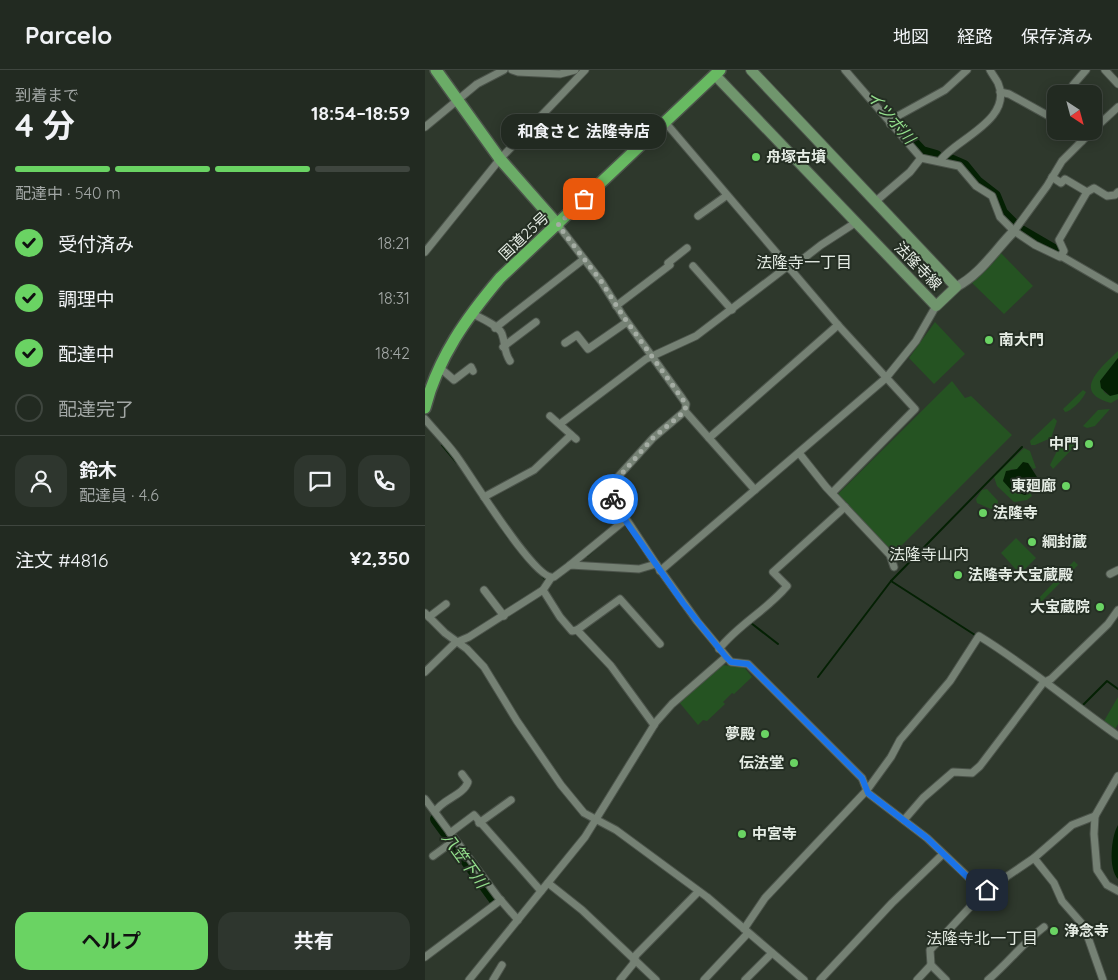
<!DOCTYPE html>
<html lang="ja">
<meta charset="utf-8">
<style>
:root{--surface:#222a21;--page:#2e362e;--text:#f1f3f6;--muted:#a2a7a5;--line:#3f463f;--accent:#6ad363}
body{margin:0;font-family:Quicksand,"Noto Sans JP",sans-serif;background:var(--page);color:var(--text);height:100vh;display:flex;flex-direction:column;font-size:19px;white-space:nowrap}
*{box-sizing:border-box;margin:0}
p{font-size:16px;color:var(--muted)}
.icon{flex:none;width:28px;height:28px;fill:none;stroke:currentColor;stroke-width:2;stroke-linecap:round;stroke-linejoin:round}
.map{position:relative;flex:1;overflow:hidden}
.sheet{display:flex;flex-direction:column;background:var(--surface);width:425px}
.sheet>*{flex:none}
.needle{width:32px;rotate:144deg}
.buttons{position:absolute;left:622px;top:15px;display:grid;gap:10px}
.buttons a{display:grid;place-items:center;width:55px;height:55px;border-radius:10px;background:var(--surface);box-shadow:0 2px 12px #0003,0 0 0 1px var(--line);font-size:25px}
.pin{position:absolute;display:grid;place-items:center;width:42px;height:42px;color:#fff;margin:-21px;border-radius:10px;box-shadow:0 2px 8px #0006}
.courier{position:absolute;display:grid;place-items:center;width:50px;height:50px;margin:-25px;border:4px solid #1a73e8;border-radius:50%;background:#fff;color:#222;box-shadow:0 1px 6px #0007}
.bubble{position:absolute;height:35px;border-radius:15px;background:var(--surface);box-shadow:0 2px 12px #0003,0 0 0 1px var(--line);font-size:16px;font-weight:700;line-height:35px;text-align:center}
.head em{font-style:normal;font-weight:700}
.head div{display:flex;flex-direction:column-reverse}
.head{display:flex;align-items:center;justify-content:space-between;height:85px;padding:0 15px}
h1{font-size:32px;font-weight:700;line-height:38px}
.bar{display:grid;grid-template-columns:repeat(4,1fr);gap:8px 5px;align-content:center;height:60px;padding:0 15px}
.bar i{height:6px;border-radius:4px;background:var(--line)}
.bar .on{background:var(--accent)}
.bar p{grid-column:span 4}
.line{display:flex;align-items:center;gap:12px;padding:0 15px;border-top:1px solid var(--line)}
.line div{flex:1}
.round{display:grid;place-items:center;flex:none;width:52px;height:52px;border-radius:15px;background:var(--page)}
ol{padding:0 15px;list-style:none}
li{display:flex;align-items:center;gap:15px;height:55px}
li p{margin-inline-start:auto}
li .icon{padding:5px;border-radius:50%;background:var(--accent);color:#111;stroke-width:4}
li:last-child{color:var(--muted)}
li i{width:28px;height:28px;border:2px solid var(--line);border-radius:50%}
.button{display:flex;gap:10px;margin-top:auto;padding:10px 15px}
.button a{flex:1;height:58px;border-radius:15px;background:var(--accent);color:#111;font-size:20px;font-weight:700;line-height:58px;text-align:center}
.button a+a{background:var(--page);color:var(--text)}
header{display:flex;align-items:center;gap:30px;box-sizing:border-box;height:70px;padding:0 25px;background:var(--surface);border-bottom:1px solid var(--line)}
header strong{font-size:24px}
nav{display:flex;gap:28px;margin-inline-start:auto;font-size:18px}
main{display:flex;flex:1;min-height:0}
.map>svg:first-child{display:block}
</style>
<header>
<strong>Parcelo</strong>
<nav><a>地図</a><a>経路</a><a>保存済み</a></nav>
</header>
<main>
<section class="sheet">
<div class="head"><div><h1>4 分</h1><p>到着まで</p></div><em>18:54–18:59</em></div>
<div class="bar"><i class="on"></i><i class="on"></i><i class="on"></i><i></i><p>配達中 · 540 m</p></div>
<ol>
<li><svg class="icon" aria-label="check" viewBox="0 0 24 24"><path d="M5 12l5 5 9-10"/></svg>受付済み<p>18:21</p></li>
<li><svg class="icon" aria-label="check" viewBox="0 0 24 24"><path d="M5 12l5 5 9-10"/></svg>調理中<p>18:31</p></li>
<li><svg class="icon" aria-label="check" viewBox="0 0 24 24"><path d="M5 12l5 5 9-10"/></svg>配達中<p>18:42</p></li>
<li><i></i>配達完了</li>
</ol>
<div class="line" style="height:90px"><a class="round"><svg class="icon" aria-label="person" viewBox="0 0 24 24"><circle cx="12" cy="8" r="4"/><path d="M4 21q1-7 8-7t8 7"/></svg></a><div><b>鈴木</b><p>配達員 · 4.6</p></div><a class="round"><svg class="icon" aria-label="chat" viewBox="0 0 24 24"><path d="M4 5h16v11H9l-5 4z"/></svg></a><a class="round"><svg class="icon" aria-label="phone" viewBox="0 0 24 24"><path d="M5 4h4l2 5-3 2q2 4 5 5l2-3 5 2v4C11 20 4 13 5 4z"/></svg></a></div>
<div class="line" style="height:65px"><div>注文 #4816</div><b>¥2,350</b></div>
<div class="button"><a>ヘルプ</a><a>共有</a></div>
</section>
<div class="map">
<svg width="693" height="910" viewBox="0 0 693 910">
<rect width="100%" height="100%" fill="#2e382c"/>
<g fill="#255322">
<path d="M574,181L608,216L579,244L547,213L570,191Z"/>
<path d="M510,252L540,284L509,314L484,288Z"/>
<path d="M693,281V288L675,311L679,322L683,325L693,324V329L686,333C645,322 677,297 693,281Z"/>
<path d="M527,311L540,328L546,326L587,365L469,483L412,425Z"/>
<path d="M658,320L661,322C658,329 647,341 640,342L638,339Z"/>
<path d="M685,339L670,356L662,358L658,356L673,340Z"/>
<path d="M629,348L632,351L626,368L610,375H606L605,371Z"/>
<path d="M645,367L649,370V377L628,399L625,395L633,379Z"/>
<path d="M599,378L605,381L611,398L608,399L603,393L591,400L586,399L578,410L587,421L600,425L605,422L607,426L602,430L589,432L572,416L569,407Z"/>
<path d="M562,419L573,431L572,436L566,439L552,433L551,429L557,420Z"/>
<path d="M591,468L611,488L595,504L576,483Z"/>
<path d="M649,491L653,495L616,532L613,529Z"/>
<path d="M297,595L319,597L327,607L309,624L307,623L298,632L300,634L282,651L278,650L273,655L254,632Z"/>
<path d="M693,627V654L690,659L679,651Z"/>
</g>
<g fill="#042003">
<path d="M693,288V324L685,326L676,318L675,311Z"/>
<path d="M598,392L603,393L612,407L606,422L600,425L587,421L578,411L581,401L592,399Z"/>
<path d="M693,755V809C683,799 686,767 693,755Z"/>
</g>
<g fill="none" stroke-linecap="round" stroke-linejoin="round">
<g stroke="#042003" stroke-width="2">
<path d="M17,375L32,393"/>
<path d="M77,459L84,469"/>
<path d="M162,486L179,471"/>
<path d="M110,499L121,510"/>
<path d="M466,511L597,377"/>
<path d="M326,553L353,574"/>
<path d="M393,607L466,511L550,565"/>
<path d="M657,636L682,611L693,619"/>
</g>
<g stroke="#042003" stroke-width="12">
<path d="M466,49L497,82L511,86"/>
<path d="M523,89L539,96L552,112L570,126L577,143L587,153"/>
<path d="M596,161L632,182"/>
<path d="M11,749L70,830"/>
</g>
<defs>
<g id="minor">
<path d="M87,0L93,2L135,4L150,0"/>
<path d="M420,0L496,88L534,96L551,116L567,126L575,147L589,161L610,175L635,187L639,181L634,170L662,122L669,118L682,126L690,125L693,122"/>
<path d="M680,0L693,14"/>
<path d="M648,15L661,0"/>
<path d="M575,22L584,24L631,50"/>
<path d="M240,52L413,255L490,339L407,423"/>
<path d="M465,54L471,47L520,20L542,0"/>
<path d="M0,57L52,14L79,0"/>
<path d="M669,59L693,37"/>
<path d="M645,61L657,71"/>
<path d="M515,91C529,70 589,50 573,13C571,9 567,4 565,0"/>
<path d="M627,107L636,113L640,109L662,122"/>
<path d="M451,131L485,102L496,88"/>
<path d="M273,146L301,126"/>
<path d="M133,155L176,211L198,246L257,328L261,334L260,341L330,420"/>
<path d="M589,161L622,116L637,91L667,61"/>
<path d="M0,182L75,89L160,0"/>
<path d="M636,186L693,219"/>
<path d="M268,196L307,240"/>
<path d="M365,199L396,175L430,153"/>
<path d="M191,236L245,195L243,193L262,178"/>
<path d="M47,243C54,248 74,255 77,264C81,275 78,280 85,291"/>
<path d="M70,258L159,189"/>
<path d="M140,273L152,265L163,279L202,252"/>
<path d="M78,277L111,252"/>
<path d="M14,297L29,310L46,297L48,301"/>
<path d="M125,346L151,369"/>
<path d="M0,349C10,361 21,372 30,384C44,402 110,512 129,507L145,495L214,499L231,494L272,551L306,592L323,594L437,708L443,723L502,768L559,822"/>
<path d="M135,354L221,289L271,266L363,196"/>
<path d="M284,368L413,255"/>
<path d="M374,383L401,417L465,485L469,497"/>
<path d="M184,423L231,494"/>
<path d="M59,427L109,400L146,365"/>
<path d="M187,428L200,418L191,409L228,368L260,341"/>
<path d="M145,495L200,450"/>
<path d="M235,501L461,308L491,271L511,236"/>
<path d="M685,504L693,500"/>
<path d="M59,520L79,546"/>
<path d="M118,520L135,547L147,561L152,560L195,529L235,574"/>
<path d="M0,543L20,563L42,579L59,597L92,651L136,715L159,743L191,760L282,827L379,910"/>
<path d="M4,547L21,534"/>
<path d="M152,560L186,596L229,655"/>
<path d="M294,579C314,554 342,540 362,516L348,502L420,437"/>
<path d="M0,602L30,573L44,567L118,520L126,508"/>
<path d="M693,706L670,746L669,764L672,800L682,815L693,821"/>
<path d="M0,729L73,827L93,850"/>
<path d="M10,742C17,729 38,726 43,712L37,704"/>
<path d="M479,750L498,728L528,702L547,703L555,696L618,613L626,609L683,554L693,540"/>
<path d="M54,753L86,730"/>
<path d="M25,763L49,745L116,821"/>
<path d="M8,786L30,770"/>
<path d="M609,788L629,813L637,831L659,856L678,910"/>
<path d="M123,813L157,840L231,910"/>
<path d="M319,859L340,828L442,720L466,687L475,670L525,611L554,566C603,596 646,633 693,666"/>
<path d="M0,887L76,830"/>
<path d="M44,910L160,767L231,652L247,634L301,587"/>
<path d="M68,910L77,895"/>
<path d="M195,910L208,894L211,885L273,822"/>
<path d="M279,910L323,863"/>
<path d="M320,910L347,883"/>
<path d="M395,910L467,833L518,784"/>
<path d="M492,910L506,895"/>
<path d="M521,910L506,895L505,880L559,822L609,788L647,755L670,746"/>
<path d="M563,910C583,893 598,873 619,857"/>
</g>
<path id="tertiary" d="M531,217C556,204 570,180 589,161"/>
<path id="secondary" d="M290,5L511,236L531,217L326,0"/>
<path id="primary" d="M11,0L75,89L133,155"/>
<path id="trunk" d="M0,338C13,287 42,247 75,208L295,0"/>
</defs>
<use href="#minor" stroke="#4c544b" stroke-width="9"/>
<use href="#tertiary" stroke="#4c544b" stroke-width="11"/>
<use href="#secondary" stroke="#4c544b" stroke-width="12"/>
<use href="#primary" stroke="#4c544b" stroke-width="14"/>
<use href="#trunk" stroke="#4c544b" stroke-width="14"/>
<use href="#minor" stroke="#758174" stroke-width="7"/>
<use href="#tertiary" stroke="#758174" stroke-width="9"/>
<use href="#secondary" stroke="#70966d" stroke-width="10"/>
<use href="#primary" stroke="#6bac67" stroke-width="11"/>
<use href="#trunk" stroke="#68ba62" stroke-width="11"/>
</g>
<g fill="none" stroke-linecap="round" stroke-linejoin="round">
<path stroke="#a5ada4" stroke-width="5" stroke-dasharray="0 9" d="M159,129L133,155L176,211L198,246L261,334L260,341L228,368L192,409L200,418L188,429"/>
<path stroke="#1a73e8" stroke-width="6" d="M188,429L200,450L258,533L301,587L306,592L323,594L437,708L443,723L502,768L558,822L562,820"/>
</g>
<g fill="#6ad363" stroke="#242e23" stroke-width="2">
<circle cx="331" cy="87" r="5"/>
<circle cx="564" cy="270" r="5"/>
<circle cx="664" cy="374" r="5"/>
<circle cx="641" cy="416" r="5"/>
<circle cx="558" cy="443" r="5"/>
<circle cx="607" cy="472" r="5"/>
<circle cx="533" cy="505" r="5"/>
<circle cx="675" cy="537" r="5"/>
<circle cx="340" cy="664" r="5"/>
<circle cx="369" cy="693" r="5"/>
<circle cx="317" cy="764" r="5"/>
<circle cx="629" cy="861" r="5"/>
</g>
<g text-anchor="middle" stroke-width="4" stroke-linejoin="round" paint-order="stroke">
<g font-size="15" font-weight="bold" fill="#e5ece4" stroke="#242e23" text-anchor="start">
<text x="341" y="92">舟塚古墳</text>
<text x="574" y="275">南大門</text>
<text x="654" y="379" text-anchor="end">中門</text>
<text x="631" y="421" text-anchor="end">東廻廊</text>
<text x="568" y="448">法隆寺</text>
<text x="617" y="477">綱封蔵</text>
<text x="543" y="510">法隆寺大宝蔵殿</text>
<text x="665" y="542" text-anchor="end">大宝蔵院</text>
<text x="330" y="669" text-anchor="end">夢殿</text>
<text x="359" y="698" text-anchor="end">伝法堂</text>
<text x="327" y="769">中宮寺</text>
<text x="639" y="866">浄念寺</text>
</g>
<g font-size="15" fill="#e5ece4" stroke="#242e23">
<text transform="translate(99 166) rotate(-43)" y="5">国道25号</text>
<text transform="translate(493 196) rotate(46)" y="5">法隆寺線</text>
</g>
<g font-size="16" font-style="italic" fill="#94e08d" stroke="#242e23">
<text transform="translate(466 47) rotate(49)" y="6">イツボ川</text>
<text transform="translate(40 790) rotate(54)" y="6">八笠下川</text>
</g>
<g font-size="16" fill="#e5ece4" stroke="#242e23">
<text x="379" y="198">法隆寺一丁目</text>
<text x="504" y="490">法隆寺山内</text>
<text x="557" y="874">法隆寺北一丁目</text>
</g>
</g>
</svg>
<div class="buttons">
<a><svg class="needle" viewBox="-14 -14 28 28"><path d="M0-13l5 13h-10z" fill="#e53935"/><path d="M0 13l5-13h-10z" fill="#a2a7a5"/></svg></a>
</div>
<div class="pin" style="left:159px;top:129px;background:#ea580c"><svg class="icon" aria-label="bag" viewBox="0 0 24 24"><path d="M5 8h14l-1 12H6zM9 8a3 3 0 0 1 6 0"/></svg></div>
<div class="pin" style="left:562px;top:820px;background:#1f2937"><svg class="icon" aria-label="home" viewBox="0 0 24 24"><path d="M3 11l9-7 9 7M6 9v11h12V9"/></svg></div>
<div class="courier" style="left:188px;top:429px"><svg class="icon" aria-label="bike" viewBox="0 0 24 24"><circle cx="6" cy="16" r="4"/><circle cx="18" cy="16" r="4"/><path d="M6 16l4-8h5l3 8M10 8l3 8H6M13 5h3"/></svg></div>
<div class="bubble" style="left:76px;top:44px;width:165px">和食さと 法隆寺店</div>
</div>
</main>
